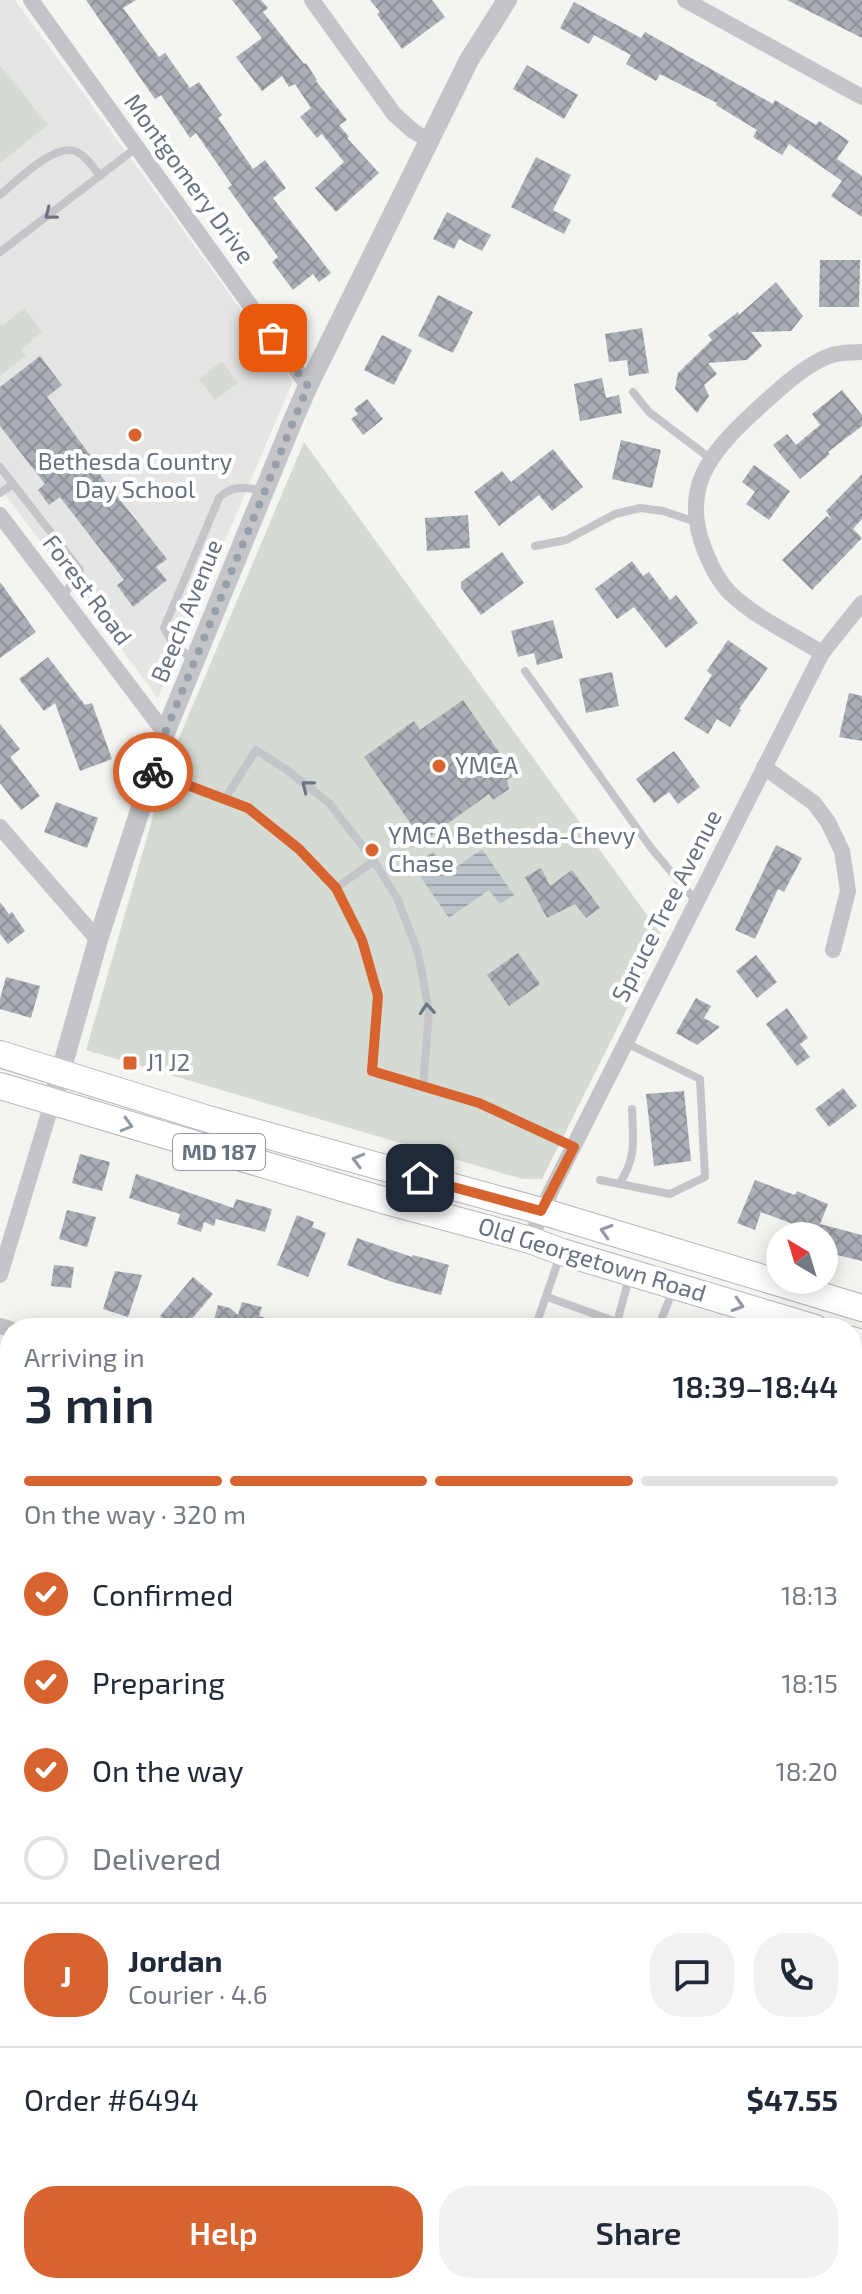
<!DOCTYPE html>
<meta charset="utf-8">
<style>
:root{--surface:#fff;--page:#f2f2f3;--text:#1f2937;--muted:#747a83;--line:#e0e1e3;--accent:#d7632f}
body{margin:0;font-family:"Exo 2",sans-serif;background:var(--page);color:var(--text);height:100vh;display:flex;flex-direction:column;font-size:30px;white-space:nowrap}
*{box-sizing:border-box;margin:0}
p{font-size:26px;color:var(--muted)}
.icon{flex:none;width:44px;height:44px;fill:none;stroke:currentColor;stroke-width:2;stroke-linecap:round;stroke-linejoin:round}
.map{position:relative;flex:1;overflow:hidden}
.panel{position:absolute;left:0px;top:1318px;width:862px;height:976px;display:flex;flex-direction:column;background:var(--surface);border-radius:32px 32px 0 0;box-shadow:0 4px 20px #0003}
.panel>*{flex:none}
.needle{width:52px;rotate:322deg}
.buttons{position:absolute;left:766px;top:1222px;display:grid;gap:16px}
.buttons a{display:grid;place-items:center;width:72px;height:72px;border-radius:50%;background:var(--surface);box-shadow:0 4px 20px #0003;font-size:40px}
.pin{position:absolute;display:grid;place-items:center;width:68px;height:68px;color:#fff;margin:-34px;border-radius:16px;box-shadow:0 4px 12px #0006}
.courier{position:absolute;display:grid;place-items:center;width:80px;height:80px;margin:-40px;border:6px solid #d7632f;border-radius:50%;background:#fff;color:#222;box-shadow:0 2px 10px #0007}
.overview em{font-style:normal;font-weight:600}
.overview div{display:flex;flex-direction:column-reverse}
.overview{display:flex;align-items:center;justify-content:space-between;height:136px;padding:0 24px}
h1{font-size:52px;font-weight:600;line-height:60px}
.bar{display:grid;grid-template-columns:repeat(4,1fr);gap:12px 8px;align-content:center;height:96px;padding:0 24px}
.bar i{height:10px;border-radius:6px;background:var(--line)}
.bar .current{background:var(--accent)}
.bar p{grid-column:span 4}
.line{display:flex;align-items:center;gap:20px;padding:0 24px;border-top:2px solid var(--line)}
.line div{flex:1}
.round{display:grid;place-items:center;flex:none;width:84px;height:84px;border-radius:32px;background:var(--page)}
ol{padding:0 24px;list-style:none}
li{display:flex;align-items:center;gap:24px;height:88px}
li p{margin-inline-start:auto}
li .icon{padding:8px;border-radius:50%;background:var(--accent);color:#fff;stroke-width:4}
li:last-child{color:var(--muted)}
li i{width:44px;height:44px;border:4px solid var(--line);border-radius:50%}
.primary-button{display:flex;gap:16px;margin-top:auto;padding:16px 24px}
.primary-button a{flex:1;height:92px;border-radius:32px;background:var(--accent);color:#fff;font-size:32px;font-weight:600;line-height:92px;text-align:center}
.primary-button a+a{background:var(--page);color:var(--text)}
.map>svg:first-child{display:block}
</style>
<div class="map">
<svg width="862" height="2294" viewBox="0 0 862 2294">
<defs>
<pattern id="water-rules" width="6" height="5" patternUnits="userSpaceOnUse" patternTransform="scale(2)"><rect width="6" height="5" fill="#bac3c8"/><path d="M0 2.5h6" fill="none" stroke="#9ba3a8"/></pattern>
<pattern id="building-cross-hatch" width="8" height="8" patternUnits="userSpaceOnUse" patternTransform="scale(2)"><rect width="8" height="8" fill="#a9afb5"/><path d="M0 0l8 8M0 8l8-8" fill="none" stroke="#8d9398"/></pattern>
</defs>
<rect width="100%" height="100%" fill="#f4f5f1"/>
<path fill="#e5e6e4" d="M0,0H15L293,381L158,698L0,488Z"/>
<g fill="#d5dbd2">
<path d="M0,65L48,125L0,163Z"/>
<path d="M24,308L42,332L21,349L26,356L0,376V323L3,325Z"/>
<path d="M222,361L238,383L215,400L199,379Z"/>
<path d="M304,442L663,937L542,1179H522L86,1050L168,764Z"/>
</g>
<path fill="url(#water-rules)" d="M482,849L514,895L500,904L489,890L449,918L413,866L433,852L448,873Z"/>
<g fill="url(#building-cross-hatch)">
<path d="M86,0H136L123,8L159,57L165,53L190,88L199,82L222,115L218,118L253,169L265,160L286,188L273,198L331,273L319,282L313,274L293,290L272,262L278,257L228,188L232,185L196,133L190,138L161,95L155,99Z"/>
<path d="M232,0H261L268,8L263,12L304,64L306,63L317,80L316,81L347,120L339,125L349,137L347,138L379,173L336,212L315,188L344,162L322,134L317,138L300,117L311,108L295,84L289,87L282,76L262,91L236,57L262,38Z"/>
<path d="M370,0H432L445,17L402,49L377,14L380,12Z"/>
<path d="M787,0H862V38Z"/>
<path d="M574,2L641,38L645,32L773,104L775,100L816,125L819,121L849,141L837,159L862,176V217L831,196L842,181L789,144L782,155L753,137L757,130L716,105L717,103L660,74L656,81L626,64L631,55L594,35L589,44L560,28Z"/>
<path d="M527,65L578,95L564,119L513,89Z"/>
<path d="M536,157L571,175L553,210L571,220L564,234L511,207Z"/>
<path d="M447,212L491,235L482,251L459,239L454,249L433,239Z"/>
<path d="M820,260H860L859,307H819Z"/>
<path d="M776,282L803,316L791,331L751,332L762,346L747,360L708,363L717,374L704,385L709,396L697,413L675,389L678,373L712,340L708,335L738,312L739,315Z"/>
<path d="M438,295L473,312L453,353L418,336Z"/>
<path d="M642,328L649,373L629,376L627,360L609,362L605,334Z"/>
<path d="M382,335L412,350L394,385L364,370Z"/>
<path d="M40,356L62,385L47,397L93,459L90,462L167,559L156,567L167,580L133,607L117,585L124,580L60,497L49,505L38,490L45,484L0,426V387Z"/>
<path d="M602,378L606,398L619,395L622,413L580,421L574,384Z"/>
<path d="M842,390L862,415V426L828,452L830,454L800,479L773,445L787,434L796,445L820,425L812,414Z"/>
<path d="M367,399L383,419L363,435L351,419L358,414L354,409Z"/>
<path d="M621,440L661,450L652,488L612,479Z"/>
<path d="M553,449L583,487L552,511L539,495L499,526L474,492L502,471L511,482Z"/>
<path d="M754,465L790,491L769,520L746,504L755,492L742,482Z"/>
<path d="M862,474V519L853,529L862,538L812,590L782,560L827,516L832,520L826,511Z"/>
<path d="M468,515L470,548L427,551L425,518Z"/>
<path d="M502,552L524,583L481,615L461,588V582Z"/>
<path d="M632,561L643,576L649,572L670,600L676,595L698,623L666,648L634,607L617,619L595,589Z"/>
<path d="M0,582L36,632L0,658Z"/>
<path d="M553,620L563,658L537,665L534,653L518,657L511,631Z"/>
<path d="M728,640L768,668L739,709L741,710L730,727L717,719L708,734L684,719L712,675L707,671Z"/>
<path d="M48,657L85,705L92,703L112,759L80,771L55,703L44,711L19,679Z"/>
<path d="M612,672L619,706L586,713L579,679Z"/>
<path d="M849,693L862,696V741L839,737Z"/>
<path d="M463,700L515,775L507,780L509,789L493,800L489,794L423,841L364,757L414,721L420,730Z"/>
<path d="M0,724L20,749L10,757L40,796L21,810L0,783Z"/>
<path d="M674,751L700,787L678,804L669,792L654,803L636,779Z"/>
<path d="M56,802L98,818L87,848L44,832Z"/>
<path d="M776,845L802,858L784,892L778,889L755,939L735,930Z"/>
<path d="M541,868L550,886L572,870L600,908L586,918L575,904L547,918L525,877Z"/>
<path d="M0,902L9,914L12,912L25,931L8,944L0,934Z"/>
<path d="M518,953L540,984L509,1006L487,975Z"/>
<path d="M756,955L777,982L757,998L736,971Z"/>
<path d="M6,977L40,986L31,1018L0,1009V999Z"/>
<path d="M696,998L711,1006L704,1018L720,1027L697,1045L676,1033Z"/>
<path d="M787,1008L808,1038L800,1044L810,1057L797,1066L766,1024Z"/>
<path d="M843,1088L857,1106L829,1127L815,1109Z"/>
<path d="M684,1091L691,1161L654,1166L646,1094Z"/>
<path d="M80,1154L110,1162L102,1191L72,1183Z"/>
<path d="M136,1174L233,1208L236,1199L272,1209L265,1232L216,1219L214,1226L204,1222L201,1232L177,1224L180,1214L129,1198Z"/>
<path d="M755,1180L795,1195L797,1191L828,1204L820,1224L862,1235V1261L825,1252L829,1236H798L801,1227L761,1212L755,1230L737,1223Z"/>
<path d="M67,1210L96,1217L87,1247L59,1239Z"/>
<path d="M297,1215L314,1222L312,1227L326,1233L308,1277L277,1265Z"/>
<path d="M357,1238L412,1257L413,1255L449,1265L441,1295L392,1282L347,1265Z"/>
<path d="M54,1265L74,1267L71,1288L51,1286Z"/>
<path d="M115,1271L142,1275L128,1317L103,1309Z"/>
<path d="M193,1277L213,1294L184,1328H174L160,1316Z"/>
<path d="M242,1302L262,1307L259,1316L286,1324V1328H212L218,1305L230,1308L238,1315Z"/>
</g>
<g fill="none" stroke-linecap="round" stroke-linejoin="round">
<defs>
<g id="primary">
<path d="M0,1054L208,1119L541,1211L862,1308"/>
<path d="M0,1086L386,1201L530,1240L562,1252L815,1328"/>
<path d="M852,1340L862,1343"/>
</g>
</defs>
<use href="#primary" stroke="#b3b7ba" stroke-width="28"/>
<g stroke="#c3c5c9" stroke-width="8">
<path d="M0,195C17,181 56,141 77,152C87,157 93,167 100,176"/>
<path d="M0,252L136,148"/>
<path d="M633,392L649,412L711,459"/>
<path d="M0,467L80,570L63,597"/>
<path d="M0,493L13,484"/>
<path d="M535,546L566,540L615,514L640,508L663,511L696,522"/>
<path d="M194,660L173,644L164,628L219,498C233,484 246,488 263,490"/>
<path d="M525,671L651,848L696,901"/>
<path d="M153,772L248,808L299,849L336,888L362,940L378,996L372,1071L479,1103L574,1147"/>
<path d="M225,799L256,750L287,770L329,803L374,861L397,898L418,952L429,1011L423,1086"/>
<path d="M336,888L374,861"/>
<path d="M600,1180L670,1194L705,1177L700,1079L626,1043"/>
<path d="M619,1184C637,1158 633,1139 632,1109"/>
<path d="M547,1297L617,1322L630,1275"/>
<path d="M535,1328L560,1256"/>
<path d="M658,1328L673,1290"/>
<path d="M852,1578L862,1571"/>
<path d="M852,1611L862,1613"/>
</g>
<g stroke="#c3c5c9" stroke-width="16">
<path d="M31,0L308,386"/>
<path d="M312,0L394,114L413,131L428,140"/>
<path d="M685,0L862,97"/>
<path d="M0,515L165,733"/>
<path d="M822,653C792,634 756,618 730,593C718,581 711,566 705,551C680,489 709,454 753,413C774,394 804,364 832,355C841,352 852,353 862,352"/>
<path d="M764,767L814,803L828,822L842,851L848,891L833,950"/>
<path d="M0,827L98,940"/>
<path d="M530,1240L551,1191L822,653L862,603"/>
<path d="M0,1275L52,1103"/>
<path d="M0,1326L10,1329"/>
<path d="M852,1515L862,1506"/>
<path d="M0,1754L10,1742"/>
<path d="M852,1819L862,1831"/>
<path d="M852,1904L862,1896"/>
<path d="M852,2237L862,2229"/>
<path d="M0,2277L9,2294"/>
<path d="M535,2284L536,2294"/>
<path d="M566,2284V2294"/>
<path d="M200,2294L209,2284"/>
<path d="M782,2294L794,2284"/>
</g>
<path stroke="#c3c5c9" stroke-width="20" d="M52,1103L98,940L165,733L294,418L308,386L469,60L507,0"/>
<use href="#primary" stroke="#fff" stroke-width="26"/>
</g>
<defs><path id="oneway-chevron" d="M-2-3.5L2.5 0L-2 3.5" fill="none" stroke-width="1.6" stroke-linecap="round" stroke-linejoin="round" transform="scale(2)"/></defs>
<g stroke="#6a7684">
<use href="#oneway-chevron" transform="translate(50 214) rotate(142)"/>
<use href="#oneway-chevron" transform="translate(307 786) rotate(-142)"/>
<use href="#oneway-chevron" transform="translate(427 1009) rotate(-95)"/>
</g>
<g stroke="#939ca6">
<use href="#oneway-chevron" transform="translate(127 1125) rotate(16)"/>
<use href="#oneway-chevron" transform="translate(358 1160) rotate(-165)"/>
<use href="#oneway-chevron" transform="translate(606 1231) rotate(-163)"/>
<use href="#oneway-chevron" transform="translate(738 1305) rotate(17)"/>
</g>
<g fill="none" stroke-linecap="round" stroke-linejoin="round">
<path stroke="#97a0a8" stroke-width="8" stroke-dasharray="0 14.4" d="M153,772L165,733L308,386L273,338"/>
<path stroke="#d7632f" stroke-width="10" d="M153,772L248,808L299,849L336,888L362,940L378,996L372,1071L479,1103L574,1147L541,1211L420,1178"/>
</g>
<g fill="#d7632f" stroke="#fff" stroke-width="3">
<circle cx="135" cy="435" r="8"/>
<circle cx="439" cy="766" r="8"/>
<circle cx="372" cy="850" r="8"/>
<rect x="122" y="1055" width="16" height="16" rx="4"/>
</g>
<g text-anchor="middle" stroke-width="8" stroke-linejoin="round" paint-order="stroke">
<rect fill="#fff" stroke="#939ca6" stroke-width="2" x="173" y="1134" width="92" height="36" rx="6"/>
<g font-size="22" font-weight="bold" fill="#657280">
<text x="219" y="1160">MD 187</text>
</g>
<g font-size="24" fill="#657280" stroke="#fff">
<text transform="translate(189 179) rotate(54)" y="8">Montgomery Drive</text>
<text transform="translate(87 590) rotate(53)" y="8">Forest Road</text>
<text transform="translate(187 611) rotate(-68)" y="8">Beech Avenue</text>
<text transform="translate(667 906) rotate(-63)" y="8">Spruce Tree Avenue</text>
<text transform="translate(592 1260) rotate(17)" y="8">Old Georgetown Road</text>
</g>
<g font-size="24" fill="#657280" stroke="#fff" text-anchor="start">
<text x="135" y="470" text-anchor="middle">Bethesda Country<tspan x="135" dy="28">Day School</tspan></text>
<text x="455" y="774">YMCA</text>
<text x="388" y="844">YMCA Bethesda-Chevy<tspan x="388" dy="28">Chase</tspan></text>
<text x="146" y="1071">J1 J2</text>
</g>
</g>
</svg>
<div class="buttons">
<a><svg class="needle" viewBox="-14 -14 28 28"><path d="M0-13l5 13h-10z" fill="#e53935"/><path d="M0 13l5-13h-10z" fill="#747a83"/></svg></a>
</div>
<div class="pin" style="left:273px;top:338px;background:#ea580c"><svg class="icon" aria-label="bag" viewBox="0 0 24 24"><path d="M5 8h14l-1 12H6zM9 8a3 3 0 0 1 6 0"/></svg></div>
<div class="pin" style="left:420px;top:1178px;background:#1f2937"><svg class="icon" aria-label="home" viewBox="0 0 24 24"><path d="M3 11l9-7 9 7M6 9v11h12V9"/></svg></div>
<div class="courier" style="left:153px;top:772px"><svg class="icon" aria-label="bike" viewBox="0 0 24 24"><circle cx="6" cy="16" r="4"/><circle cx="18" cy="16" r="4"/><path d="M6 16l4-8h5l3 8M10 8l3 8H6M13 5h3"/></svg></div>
<section class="panel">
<div class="overview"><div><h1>3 min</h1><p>Arriving in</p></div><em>18:39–18:44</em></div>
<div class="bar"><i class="current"></i><i class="current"></i><i class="current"></i><i></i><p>On the way · 320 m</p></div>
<ol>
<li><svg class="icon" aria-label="check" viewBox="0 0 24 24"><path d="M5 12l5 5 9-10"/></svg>Confirmed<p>18:13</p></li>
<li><svg class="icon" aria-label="check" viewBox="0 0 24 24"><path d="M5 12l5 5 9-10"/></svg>Preparing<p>18:15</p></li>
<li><svg class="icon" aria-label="check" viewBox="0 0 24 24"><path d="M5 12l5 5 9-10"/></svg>On the way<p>18:20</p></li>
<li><i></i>Delivered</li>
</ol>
<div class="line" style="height:144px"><b class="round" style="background:var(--accent);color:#fff">J</b><div><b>Jordan</b><p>Courier · 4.6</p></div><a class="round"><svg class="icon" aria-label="chat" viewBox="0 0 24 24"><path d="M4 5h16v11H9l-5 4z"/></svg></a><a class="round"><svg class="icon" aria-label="phone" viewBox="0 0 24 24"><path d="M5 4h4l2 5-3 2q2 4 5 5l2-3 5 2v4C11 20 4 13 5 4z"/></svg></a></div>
<div class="line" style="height:104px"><div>Order #6494</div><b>$47.55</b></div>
<div class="primary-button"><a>Help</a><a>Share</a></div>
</section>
</div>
